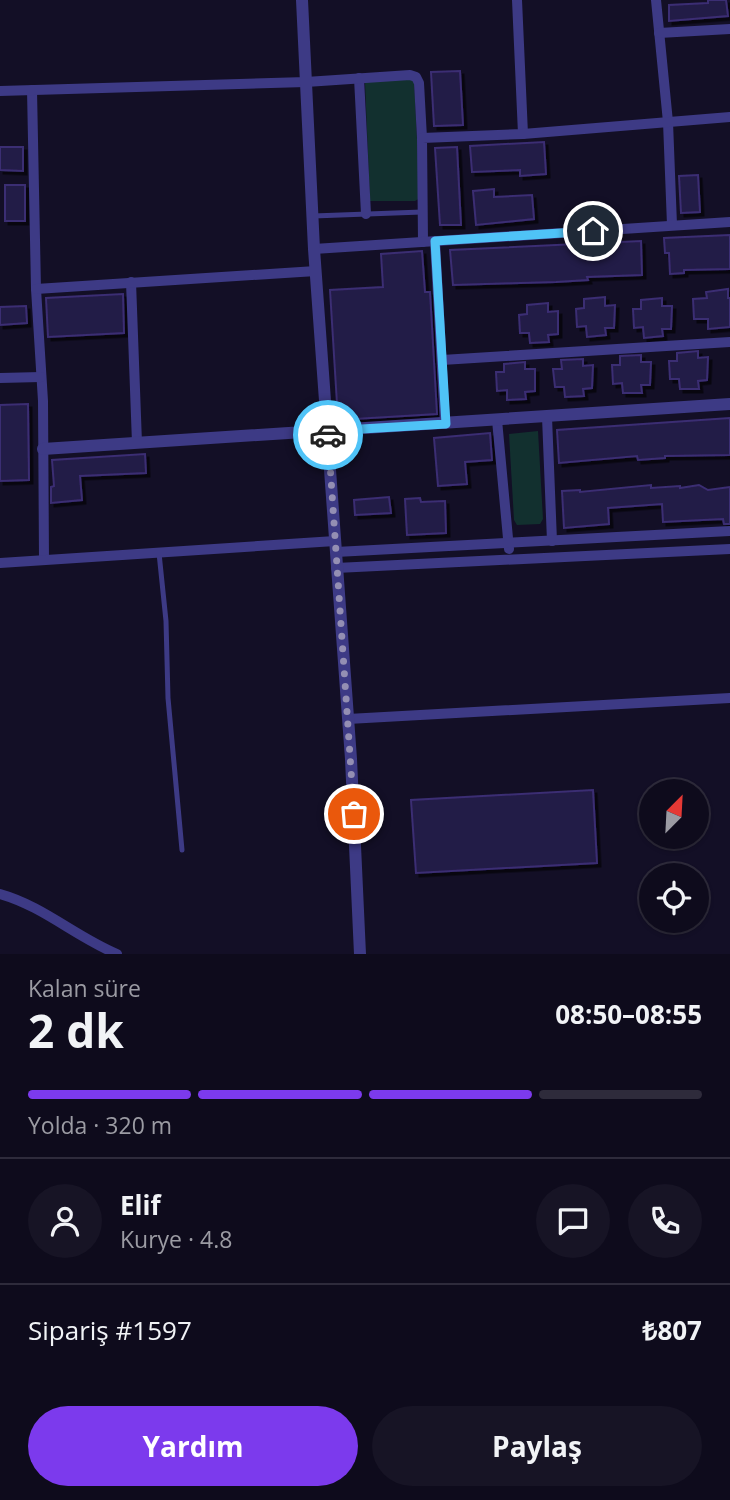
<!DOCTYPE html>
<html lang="tr">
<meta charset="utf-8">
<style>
:root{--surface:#0e0b1c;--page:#171425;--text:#f1f3f6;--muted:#9b9ba3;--line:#2e2b3b;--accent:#7c3aed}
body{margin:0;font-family:"Open Sans",sans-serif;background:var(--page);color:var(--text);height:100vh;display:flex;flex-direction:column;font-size:26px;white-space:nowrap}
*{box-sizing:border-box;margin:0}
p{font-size:23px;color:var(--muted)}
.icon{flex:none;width:38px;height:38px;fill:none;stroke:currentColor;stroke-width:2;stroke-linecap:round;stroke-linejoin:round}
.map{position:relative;height:954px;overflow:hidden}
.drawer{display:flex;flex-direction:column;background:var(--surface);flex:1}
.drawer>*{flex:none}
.needle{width:46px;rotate:24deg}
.tools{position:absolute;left:639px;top:779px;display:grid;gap:14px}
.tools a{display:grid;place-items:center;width:70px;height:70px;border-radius:50%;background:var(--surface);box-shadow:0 2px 5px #0004,0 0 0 2px var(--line);font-size:35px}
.pin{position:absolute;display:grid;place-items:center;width:60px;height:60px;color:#fff;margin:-30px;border:4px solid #fff;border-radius:50%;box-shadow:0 2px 7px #0007}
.courier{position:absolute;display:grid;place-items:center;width:70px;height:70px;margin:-35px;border:5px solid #4fc3f7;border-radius:50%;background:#fff;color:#222;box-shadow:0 2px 9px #0007}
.headline em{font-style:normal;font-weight:700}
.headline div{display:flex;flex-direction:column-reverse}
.headline{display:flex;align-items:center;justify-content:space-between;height:119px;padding:0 28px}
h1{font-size:46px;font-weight:700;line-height:52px}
.bar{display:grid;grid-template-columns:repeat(4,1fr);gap:10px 7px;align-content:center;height:84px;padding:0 28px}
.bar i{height:9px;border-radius:5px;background:var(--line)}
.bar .on{background:var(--accent)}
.bar p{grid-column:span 4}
.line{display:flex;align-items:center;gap:18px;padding:0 28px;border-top:2px solid var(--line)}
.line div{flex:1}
.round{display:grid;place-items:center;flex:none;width:74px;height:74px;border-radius:37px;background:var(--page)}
.cta{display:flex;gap:14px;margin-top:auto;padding:14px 28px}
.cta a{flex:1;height:80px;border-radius:42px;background:var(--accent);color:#fff;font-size:28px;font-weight:700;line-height:80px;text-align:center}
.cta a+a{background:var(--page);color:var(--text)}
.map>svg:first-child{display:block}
</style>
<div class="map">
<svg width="730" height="954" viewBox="0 0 730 954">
<defs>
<filter id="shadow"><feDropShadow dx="3.5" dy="3.5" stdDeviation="0" flood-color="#0009"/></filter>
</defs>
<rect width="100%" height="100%" fill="#130f26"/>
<g fill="#12302f">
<path d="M411,79L414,80L420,198L415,201H370L365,83L368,80Z"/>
<path d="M538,431L543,519L540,524L517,525L514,520L509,434Z"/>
</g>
<g fill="#241b47" stroke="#3b2d73" stroke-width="2" filter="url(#shadow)">
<path d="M708,0H726L728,16L669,21V5L708,3Z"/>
<path d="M460,71L463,125L434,126L431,72Z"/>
<path d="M544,142L546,174L520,176V170L472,172L470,146Z"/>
<path d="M0,147H23V171L0,170Z"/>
<path d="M457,147L461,225H440L435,148Z"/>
<path d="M698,175L700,212L681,213L679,176Z"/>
<rect x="5" y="185" width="20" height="36"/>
<path d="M494,189V197L532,195L534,219L476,225L473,191Z"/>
<path d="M730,235V269L684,270V273L670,274L669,253H665L664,238Z"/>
<path d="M641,241L642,275L587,277L588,280L556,282L453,285L450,250Z"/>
<path d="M422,251L425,292H430L437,414L338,420L330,290L383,287L381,254Z"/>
<path d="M728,289V298H730V327L708,329V319H694L693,299L707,298L706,292Z"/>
<path d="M123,294L124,333L48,337L46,298Z"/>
<path d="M605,297V306L615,305L614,328H605L606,335L587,337L586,326L577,327L576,309L584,308V299Z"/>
<path d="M662,298V306H672L671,329H662L663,336L644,338L643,327L634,328L633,309H641V300Z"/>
<path d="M548,303V312L558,311V334L548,335L549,342L530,343L529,333H520L519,315L527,314V305Z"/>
<path d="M26,306L27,323L0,325V307Z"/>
<path d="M698,351V358L708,357L707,380L698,381L699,389H680L679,379H670L669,361H677V353Z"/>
<path d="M641,355V362H651L650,385H641L642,393H623L622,383L613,384L612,365H620V356Z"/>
<path d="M583,359V366L593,365L592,388L583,389L584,396L565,397L564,387H555L553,369H562L561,360Z"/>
<path d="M525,362V369H535V391L525,392L526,399L507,400V390L497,391L496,372H504V364Z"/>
<path d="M28,404L29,480L0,481V405Z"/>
<path d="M730,418V455L665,456V458L638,460L637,456L559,463L557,430Z"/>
<path d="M490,433L492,460L465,462L467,484L438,486L434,438Z"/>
<path d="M145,454L146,473L80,476L82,500L51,503V487L54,486L52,460Z"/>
<path d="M651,485V488L680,486V488L699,485L708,490L730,487V524H724L723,519L663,522L662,504L608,508L609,524L564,528L562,491L580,490V492Z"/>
<path d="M389,497L391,513L355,515L354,500Z"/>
<path d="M420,498L421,502L445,501L446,533L407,535L405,499Z"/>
<path d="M593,790L597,863L416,873L411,800Z"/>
</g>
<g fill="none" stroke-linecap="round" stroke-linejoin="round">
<g stroke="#3d3a85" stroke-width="5">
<path d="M313,216L422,212"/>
<path d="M159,553L166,621L168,698L182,850"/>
</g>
<g stroke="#3d3a85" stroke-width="10">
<path d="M517,0L523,134"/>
<path d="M656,0L668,122L672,225"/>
<path d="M659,33L730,29"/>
<path d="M359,78L366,214"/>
<path d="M32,90L36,289L43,401L44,560"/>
<path d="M0,91L306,82L410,75L416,77L419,83L422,138"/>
<path d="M435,241L445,424"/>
<path d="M423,242L422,138L523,134L730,117"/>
<path d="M314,249L730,222"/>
<path d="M131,282L137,443"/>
<path d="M36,289L316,271"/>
<path d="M442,360L730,342"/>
<path d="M0,378L41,377"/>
<path d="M547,417L552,541"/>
<path d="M497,420L509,549"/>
<path d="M336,552L730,531"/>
<path d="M0,563L335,541"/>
<path d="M336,568L730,549"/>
<path d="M348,719L730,698"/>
<path d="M0,894C43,906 76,937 117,954"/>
</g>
<g stroke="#3d3a85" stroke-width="12">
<path d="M302,0L314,249L351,759L360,954"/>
<path d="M43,449L730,404"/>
</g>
</g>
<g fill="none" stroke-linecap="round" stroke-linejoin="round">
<path stroke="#948fb3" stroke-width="7" stroke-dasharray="0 12.6" d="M328,435L354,814"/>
<path stroke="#4fc3f7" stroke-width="9" d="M328,435V431L446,424L435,241L593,231"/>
</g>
</svg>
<div class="tools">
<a><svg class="needle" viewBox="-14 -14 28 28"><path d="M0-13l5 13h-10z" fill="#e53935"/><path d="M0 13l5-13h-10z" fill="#9b9ba3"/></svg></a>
<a><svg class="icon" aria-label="locate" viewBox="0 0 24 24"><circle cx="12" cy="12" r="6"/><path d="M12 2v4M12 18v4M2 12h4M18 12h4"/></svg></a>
</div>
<div class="pin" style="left:354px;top:814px;background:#ea580c"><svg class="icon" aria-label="bag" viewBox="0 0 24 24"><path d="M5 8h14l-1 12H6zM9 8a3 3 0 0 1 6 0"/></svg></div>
<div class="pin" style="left:593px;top:231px;background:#1f2937"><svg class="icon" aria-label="home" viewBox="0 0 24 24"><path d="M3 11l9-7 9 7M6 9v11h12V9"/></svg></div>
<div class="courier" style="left:328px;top:435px"><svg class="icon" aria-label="car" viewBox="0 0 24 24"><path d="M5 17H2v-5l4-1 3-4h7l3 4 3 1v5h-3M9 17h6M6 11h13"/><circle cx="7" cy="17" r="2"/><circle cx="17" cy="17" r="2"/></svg></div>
</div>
<section class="drawer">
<div class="headline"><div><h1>2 dk</h1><p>Kalan süre</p></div><em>08:50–08:55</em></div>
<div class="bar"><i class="on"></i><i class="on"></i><i class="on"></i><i></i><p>Yolda · 320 m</p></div>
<div class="line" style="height:126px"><a class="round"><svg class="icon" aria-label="person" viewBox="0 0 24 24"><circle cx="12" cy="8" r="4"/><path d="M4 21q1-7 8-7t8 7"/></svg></a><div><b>Elif</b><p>Kurye · 4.8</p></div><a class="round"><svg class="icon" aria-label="chat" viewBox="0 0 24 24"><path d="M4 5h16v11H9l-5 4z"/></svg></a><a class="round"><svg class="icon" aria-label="phone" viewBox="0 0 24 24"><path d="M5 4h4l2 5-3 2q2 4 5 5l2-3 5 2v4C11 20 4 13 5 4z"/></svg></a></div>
<div class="line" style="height:91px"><div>Sipariş #1597</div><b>₺807</b></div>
<div class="cta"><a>Yardım</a><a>Paylaş</a></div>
</section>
